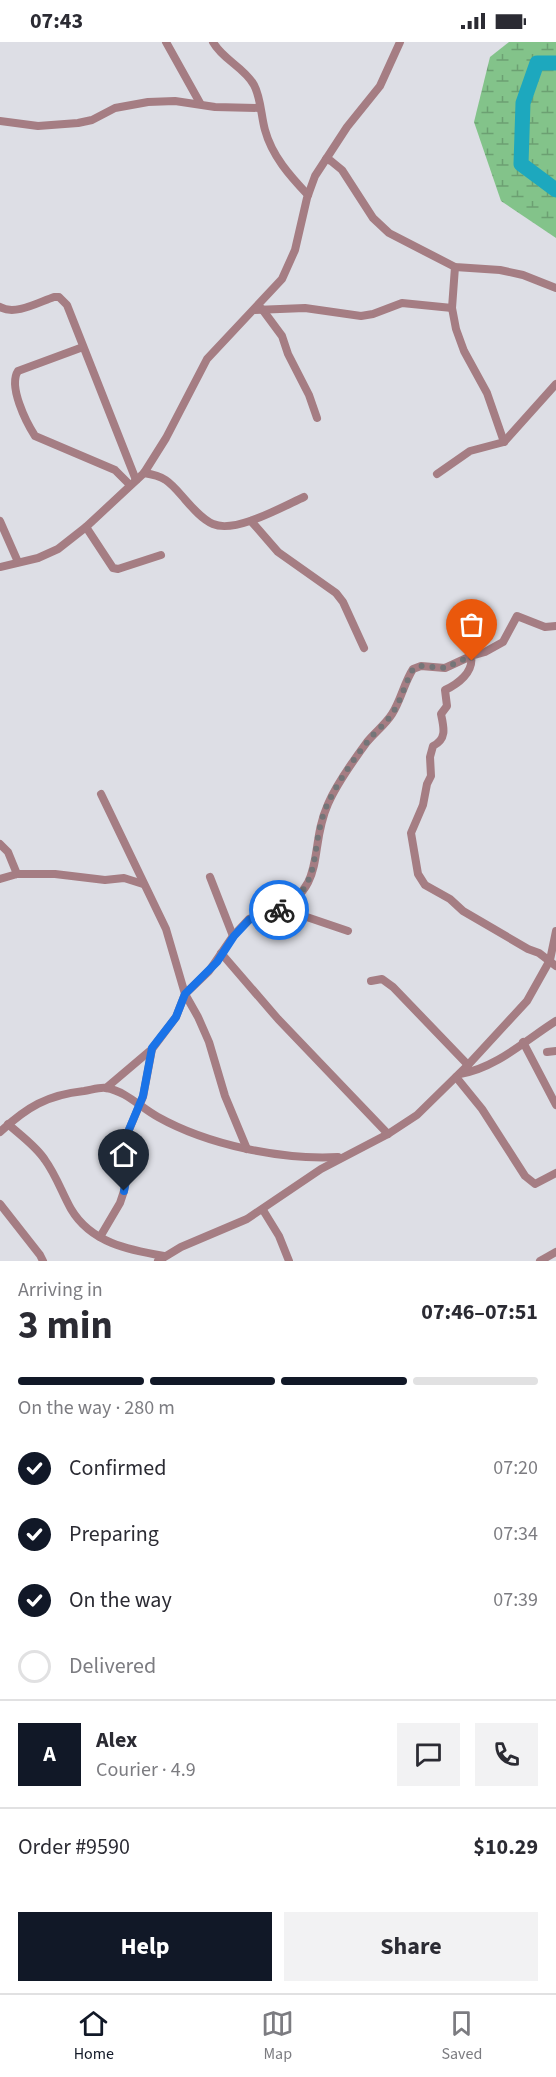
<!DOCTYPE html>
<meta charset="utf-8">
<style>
:root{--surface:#fff;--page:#f2f2f3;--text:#2b2b33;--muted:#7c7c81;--line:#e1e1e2;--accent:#111827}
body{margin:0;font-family:"Source Sans 3",sans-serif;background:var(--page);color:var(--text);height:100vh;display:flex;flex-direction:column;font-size:22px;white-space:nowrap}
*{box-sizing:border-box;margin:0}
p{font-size:20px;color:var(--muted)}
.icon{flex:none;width:33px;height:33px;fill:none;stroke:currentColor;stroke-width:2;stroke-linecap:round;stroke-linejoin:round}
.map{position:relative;height:1219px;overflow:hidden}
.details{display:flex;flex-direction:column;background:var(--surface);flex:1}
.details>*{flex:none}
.pin{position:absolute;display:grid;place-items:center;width:51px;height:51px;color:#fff;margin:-62px -26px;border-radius:50% 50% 50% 0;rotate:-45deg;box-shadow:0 0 6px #0007}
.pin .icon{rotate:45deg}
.courier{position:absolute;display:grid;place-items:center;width:60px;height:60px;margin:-30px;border:4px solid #1a73e8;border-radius:50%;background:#fff;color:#222;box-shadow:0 2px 8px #0007}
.summary em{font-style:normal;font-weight:700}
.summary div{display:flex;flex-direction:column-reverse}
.summary{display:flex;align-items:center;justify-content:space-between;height:102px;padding:0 18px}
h1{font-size:39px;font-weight:700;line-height:45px}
.bar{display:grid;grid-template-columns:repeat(4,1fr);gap:9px 6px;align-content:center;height:72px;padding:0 18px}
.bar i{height:8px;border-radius:4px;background:var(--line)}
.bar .active{background:var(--accent)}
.bar p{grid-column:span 4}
.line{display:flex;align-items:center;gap:15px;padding:0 18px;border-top:2px solid var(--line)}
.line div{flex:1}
.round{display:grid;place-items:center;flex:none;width:63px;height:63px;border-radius:0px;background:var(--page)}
ol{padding:0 18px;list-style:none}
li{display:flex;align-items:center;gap:18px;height:66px}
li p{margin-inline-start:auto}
li .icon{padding:6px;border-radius:50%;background:var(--accent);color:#fff;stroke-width:4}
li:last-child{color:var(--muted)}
li i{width:33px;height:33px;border:3px solid var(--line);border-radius:50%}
.primary-button{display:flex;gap:12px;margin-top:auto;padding:12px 18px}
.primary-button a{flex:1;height:69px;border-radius:0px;background:var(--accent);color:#fff;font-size:24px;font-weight:700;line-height:69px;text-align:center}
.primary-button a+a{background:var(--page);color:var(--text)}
.status{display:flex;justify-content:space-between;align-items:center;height:42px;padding:0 30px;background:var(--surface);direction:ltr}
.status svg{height:16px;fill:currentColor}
.tab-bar{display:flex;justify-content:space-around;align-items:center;height:84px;border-top:2px solid var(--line);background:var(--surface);font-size:16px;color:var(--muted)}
.tab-bar a{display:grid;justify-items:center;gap:3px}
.tab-bar .active{color:var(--accent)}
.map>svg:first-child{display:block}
</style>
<div class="status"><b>07:43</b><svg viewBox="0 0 49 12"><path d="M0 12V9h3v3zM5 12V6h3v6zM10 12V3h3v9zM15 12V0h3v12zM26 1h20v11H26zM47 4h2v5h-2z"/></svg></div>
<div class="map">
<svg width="556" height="1219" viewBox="0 0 556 1219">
<defs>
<pattern id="wetland-marsh" width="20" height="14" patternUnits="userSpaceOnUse" patternTransform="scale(1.5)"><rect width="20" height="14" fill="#83c38a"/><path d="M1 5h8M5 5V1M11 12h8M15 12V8" fill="none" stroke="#6ca072"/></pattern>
</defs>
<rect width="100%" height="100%" fill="#dddee5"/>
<path fill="url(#wetland-marsh)" d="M509,0H556V196L501,159L474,80L490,15Z"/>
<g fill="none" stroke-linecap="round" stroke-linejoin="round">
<path stroke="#1da8be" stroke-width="15" d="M556,21H537L523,61L521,122L556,148"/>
<g stroke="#a57d83" stroke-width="8">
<path d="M166,0L200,61"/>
<path d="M213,0C223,18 244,25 254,43C261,56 261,74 265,88C272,114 290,134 308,153"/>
<path d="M0,79L38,84L78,81L92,78L115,66L148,60L175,59L215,65L260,66"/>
<path d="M326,117L331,119L342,128L373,176L389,191L455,225L500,228L523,233L556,246"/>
<path d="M455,225L452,266L456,287L464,309L487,351L504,400"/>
<path d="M0,265C15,274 39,260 54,255H59L67,263L136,438"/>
<path d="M262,267L282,294L288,312L309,353L317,376"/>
<path d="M255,268L305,266L361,274L373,272L402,261L452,266"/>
<path d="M83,305L18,329C8,344 26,380 35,394L115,428L130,443"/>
<path d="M144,431C164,434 169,439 182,454C190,463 201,477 213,482C235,492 284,464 304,455"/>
<path d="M437,432L470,409L504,400L556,342"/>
<path d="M0,479L18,520"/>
<path d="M251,479L278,510L336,551L343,560L364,606"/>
<path d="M86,485L113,526L118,527L161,513"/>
<path d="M0,525L38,516L58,507L86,485L144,431L166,396L207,317L282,237L295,208L307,156L315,134L347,85L380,44L400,0"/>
<path d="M556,584L545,585L517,574L503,600L485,610L471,614C474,630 458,642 445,648L447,664L441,672C444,686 447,697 433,704L430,715L431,734L427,742L423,763L411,791L418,832L425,843L450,857L463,869L528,907L539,911L556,924"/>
<path d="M101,752L166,887L185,952L198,975L209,1000L225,1054L247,1107"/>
<path d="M0,802L8,810L17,832"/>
<path d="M210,835L233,894"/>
<path d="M0,837L17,832H55L105,838L124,836L143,842"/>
<path d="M277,869C328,843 308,807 328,762C337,741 353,719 367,700C375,690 385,683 392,672C401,658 404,641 413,627L421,624L445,626L471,614"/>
<path d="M221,911L278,977L388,1092"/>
<path d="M371,939L382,937L393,945L468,1023"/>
<path d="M523,1000L556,1063"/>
<path d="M547,1010L556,1009"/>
<path d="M460,1032C496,1026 526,998 556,979"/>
<path d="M456,1035L482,1067L525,1134L535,1142L556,1131"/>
<path d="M106,1046L152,1007L176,975L185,952L209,929L233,894L249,877L271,868L292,870L348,889"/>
<path d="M8,1082C20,1093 36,1104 45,1118C56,1133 62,1151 71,1167C91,1201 129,1208 164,1214"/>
<path d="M0,1090C27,1065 47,1053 84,1049C91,1048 100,1045 106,1046C126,1049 141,1066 158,1075C208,1103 281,1118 338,1115"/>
<path d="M0,1162L40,1213L43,1219"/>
<path d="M263,1168L279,1194L289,1219"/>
<path d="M100,1195L120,1161L124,1149L127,1133L128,1090L143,1055L152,1007"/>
<path d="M158,1219L181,1205L247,1177L321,1127L388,1092L417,1073L468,1023L527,959L550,918L556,889"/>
<path d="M540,1219L556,1210"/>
</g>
</g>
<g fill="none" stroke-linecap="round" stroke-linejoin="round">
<path stroke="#747578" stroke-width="6" stroke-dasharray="0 10.8" d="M279,868C326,844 308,803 328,761C338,740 353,718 368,699C374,691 383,684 389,676C401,661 404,643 413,627L421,624L445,626L471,614L472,619"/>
<path stroke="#1a73e8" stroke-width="8" d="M124,1149L127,1133L128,1090L143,1054L152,1006L176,975L185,952L217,920L234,894L249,878L271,868H279"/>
</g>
</svg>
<div class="pin" style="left:472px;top:619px;background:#ea580c"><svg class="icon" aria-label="bag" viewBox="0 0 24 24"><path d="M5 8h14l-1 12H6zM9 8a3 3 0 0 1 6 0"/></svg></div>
<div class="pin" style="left:124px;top:1149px;background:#1f2937"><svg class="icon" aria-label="home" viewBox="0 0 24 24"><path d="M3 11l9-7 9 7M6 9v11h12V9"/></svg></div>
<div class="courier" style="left:279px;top:868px"><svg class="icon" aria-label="bike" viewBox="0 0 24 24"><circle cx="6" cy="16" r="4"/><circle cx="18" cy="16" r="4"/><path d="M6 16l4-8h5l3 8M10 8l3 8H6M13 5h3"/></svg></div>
</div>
<section class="details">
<div class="summary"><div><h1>3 min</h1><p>Arriving in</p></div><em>07:46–07:51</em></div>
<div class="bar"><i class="active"></i><i class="active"></i><i class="active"></i><i></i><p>On the way · 280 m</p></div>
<ol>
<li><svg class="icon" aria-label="check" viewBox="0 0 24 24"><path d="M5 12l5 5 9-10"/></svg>Confirmed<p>07:20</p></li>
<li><svg class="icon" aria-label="check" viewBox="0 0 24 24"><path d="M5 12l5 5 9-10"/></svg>Preparing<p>07:34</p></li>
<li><svg class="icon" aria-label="check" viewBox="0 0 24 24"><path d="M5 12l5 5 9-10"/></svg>On the way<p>07:39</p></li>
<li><i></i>Delivered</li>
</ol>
<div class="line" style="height:108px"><b class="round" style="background:var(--accent);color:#fff">A</b><div><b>Alex</b><p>Courier · 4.9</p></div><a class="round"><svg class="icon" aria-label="chat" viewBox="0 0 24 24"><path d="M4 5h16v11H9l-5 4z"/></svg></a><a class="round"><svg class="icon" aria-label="phone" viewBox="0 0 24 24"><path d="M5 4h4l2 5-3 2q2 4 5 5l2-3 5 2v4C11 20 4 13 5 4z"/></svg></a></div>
<div class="line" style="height:78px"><div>Order #9590</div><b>$10.29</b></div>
<div class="primary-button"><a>Help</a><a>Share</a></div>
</section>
<nav class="tab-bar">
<a class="active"><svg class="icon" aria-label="home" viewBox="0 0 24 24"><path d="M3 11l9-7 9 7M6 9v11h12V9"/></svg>Home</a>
<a><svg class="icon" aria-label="map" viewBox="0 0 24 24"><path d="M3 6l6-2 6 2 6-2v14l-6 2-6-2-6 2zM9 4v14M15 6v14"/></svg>Map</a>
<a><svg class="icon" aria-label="saved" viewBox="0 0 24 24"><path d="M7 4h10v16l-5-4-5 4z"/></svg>Saved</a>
</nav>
